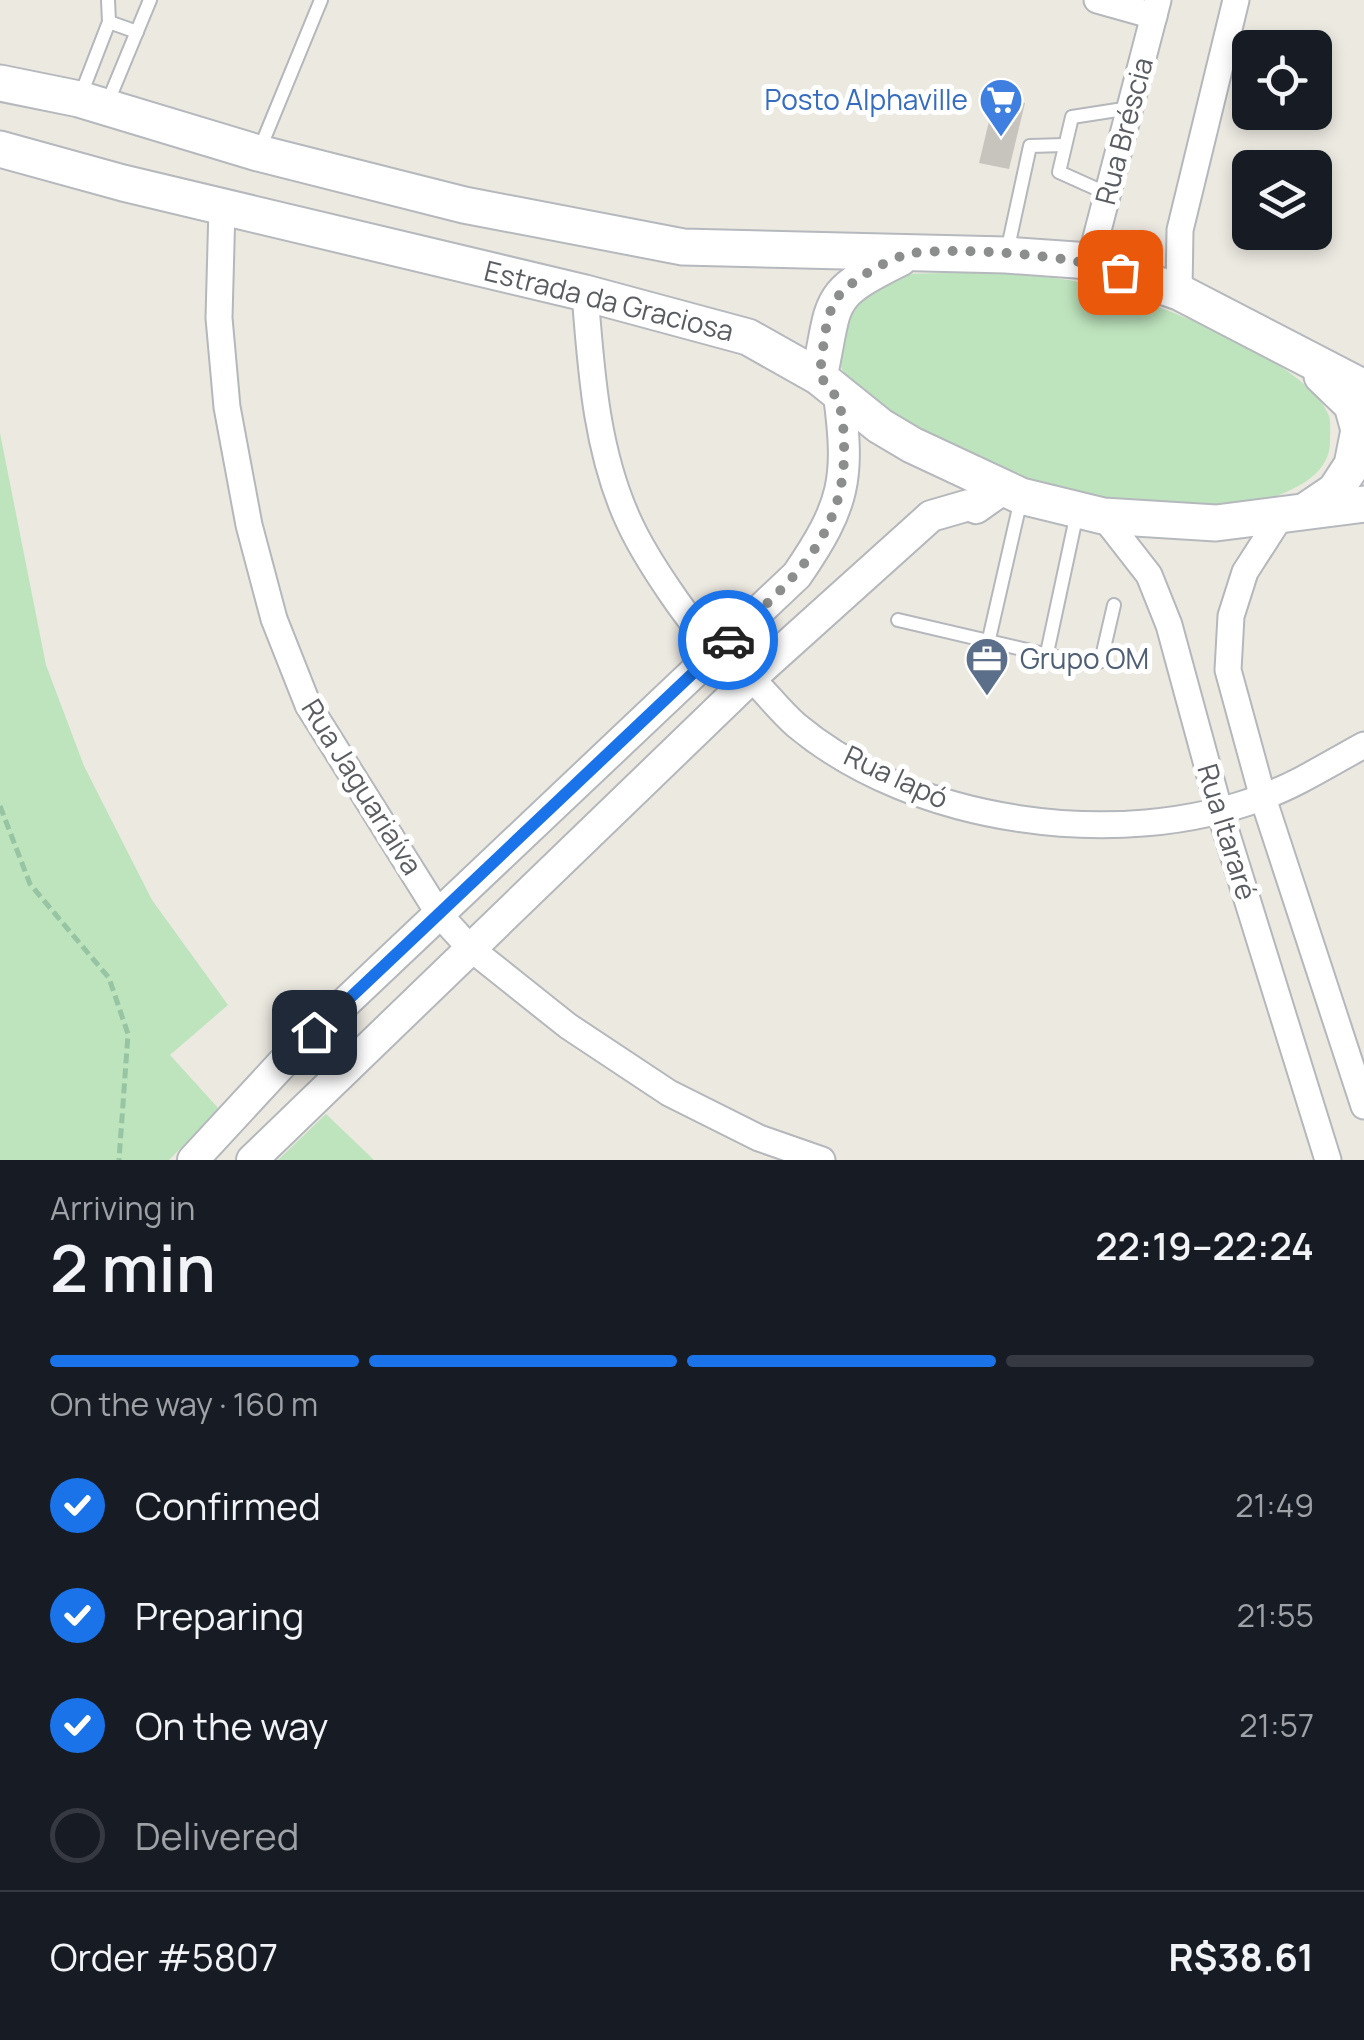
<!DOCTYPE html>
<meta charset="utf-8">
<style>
:root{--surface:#171b24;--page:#242831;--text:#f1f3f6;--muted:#9ea1a6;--line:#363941;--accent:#1a73e8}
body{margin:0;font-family:Manrope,sans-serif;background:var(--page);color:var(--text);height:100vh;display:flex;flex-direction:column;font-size:38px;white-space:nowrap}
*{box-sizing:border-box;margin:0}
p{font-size:32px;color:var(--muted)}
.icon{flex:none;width:55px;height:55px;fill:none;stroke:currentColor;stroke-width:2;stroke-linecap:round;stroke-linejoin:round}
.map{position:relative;height:1160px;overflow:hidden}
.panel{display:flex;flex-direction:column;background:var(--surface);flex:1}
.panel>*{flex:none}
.controls{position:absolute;left:1232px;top:30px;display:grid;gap:20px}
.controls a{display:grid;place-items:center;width:100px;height:100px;border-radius:15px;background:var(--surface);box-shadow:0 5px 15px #0003;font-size:50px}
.pin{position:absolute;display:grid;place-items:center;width:85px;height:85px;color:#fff;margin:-42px;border-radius:20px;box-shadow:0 5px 15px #0006}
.courier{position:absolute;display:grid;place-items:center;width:100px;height:100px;margin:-50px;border:8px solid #1a73e8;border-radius:50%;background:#fff;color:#222;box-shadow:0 2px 12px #0007}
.headline em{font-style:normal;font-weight:600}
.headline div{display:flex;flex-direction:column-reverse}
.headline{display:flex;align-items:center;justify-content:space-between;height:170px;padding:0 50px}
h1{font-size:65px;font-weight:600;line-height:75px}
.bar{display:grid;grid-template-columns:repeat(4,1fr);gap:15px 10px;align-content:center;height:120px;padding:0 50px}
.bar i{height:12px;border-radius:8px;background:var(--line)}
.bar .active{background:var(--accent)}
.bar p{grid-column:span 4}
.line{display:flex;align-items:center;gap:25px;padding:0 50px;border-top:2px solid var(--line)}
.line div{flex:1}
ol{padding:0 50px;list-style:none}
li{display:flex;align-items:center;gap:30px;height:110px}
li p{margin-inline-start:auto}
li .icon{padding:10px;border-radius:50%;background:var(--accent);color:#fff;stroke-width:4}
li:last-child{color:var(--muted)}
li i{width:55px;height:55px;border:5px solid var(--line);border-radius:50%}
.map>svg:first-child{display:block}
</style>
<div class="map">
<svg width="1364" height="1160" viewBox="0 0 1364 1160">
<rect width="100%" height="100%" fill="#ece9e1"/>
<g fill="#bee4bd">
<path d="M990,272C1022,276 1056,276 1087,284C1143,297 1308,359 1329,416C1331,422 1330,432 1330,438C1332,472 1300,487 1272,498C1234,513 1103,501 1062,490C1009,476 863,417 841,367C830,343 837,325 845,302L900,274Z"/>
<path d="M0,433L46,665L84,766L152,900L228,1005L170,1055L219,1109L169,1160H0Z"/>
<path d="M326,1114L374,1160H375H278Z"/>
</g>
<path fill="#c7c4be" d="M995,96L1025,103L1009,169L979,163Z"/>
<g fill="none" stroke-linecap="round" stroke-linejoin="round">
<defs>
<g id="service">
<path d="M109,22L137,32"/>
<path d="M80,97L109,22L108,0"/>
<path d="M107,104L150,0"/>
<path d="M259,151L321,0"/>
<path d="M1108,194L1059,172L1072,117L1130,108"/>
<path d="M1007,252L1030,146L1065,145"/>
<path d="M898,620L1091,665L1101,661L1114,605"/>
<path d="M989,639L1021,499"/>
<path d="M1047,653L1077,513"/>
</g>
<g id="minor">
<path d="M1097,0L1154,16"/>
<path d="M222,207L219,318L227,407L249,525L274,619L308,705L439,914L470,948L568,1026L669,1093L759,1138L822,1160"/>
<path d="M1090,261L1158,0"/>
<path d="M1179,292L1180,230L1236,0"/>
<path d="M585,293C591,370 596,451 629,522C645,557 691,627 719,652C730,663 743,671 754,681C768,695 781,712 796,725C914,824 1120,852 1263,797C1298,784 1331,763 1364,745"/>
<path d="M1103,516L1149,575L1169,625L1219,809L1328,1160"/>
<path d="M1281,516L1245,572L1231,616L1228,670L1263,798L1364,1106"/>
</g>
<g id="tertiary">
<path d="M193,1160L290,1055L797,575C845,505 850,479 839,395"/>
<path d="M252,1160L751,678L931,516L969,505L976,508L1003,489"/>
</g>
<g id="secondary">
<path d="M0,83L79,99L258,153L464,205L683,247L1006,255L1090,261L1179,292L1364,388"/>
<path d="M0,149L123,183L585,293L748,337L819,377L880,426L912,445L1021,496L1103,516L1216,523L1364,504"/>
<path d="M819,377C836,299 823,296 900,258"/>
<path d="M1307,510L1335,491L1352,465L1359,430L1352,405L1322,376"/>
</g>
</defs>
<use href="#service" stroke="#b4b7bb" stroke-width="16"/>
<use href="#minor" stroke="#b4b7bb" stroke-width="29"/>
<use href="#tertiary" stroke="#b4b7bb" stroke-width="34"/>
<use href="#secondary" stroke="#b5b8bd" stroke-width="39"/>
<path stroke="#97c4a2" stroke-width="5" stroke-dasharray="10 5" stroke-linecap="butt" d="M0,806L30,884L109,978L128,1034L119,1160"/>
<use href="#service" stroke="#fff" stroke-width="12"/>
<use href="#minor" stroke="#fff" stroke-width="25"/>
<use href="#tertiary" stroke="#fff" stroke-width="30"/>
<use href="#secondary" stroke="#fff" stroke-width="35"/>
</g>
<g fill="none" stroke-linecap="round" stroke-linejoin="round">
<path stroke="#8c8e8e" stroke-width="10" stroke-dasharray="0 18" d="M728,640C790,582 847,537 844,444C843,413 842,398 819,376C824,353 823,323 835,301C845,283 892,256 913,253C965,247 1071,255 1120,272"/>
<path stroke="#1a73e8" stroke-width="12" d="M314,1032L728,640"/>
</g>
<defs>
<symbol id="supermarket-pin" viewBox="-11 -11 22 30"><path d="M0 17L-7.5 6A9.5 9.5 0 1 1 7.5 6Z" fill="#3f7fe0" stroke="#fff"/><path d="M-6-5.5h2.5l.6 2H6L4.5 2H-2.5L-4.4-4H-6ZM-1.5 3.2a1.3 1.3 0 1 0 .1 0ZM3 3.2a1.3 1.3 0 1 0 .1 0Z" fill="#fff"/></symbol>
<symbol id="office-pin" viewBox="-11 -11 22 30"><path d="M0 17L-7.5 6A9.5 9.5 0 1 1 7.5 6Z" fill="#5c6f8a" stroke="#fff"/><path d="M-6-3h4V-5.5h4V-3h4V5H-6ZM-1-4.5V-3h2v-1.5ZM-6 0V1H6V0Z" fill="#fff"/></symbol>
</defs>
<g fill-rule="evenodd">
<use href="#supermarket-pin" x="976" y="75" width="50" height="68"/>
<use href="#office-pin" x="962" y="634" width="50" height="68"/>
</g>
<g text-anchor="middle" stroke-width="10" stroke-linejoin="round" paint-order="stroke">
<g font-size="28" fill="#366cbe" stroke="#fff" text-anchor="end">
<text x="968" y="110">Posto Alphaville</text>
</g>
<g font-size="28" fill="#595d61" stroke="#fff">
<text transform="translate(1124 131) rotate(-75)" y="10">Rua Bréscia</text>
<text transform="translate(609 301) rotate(14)" y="10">Estrada da Graciosa</text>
<text transform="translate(896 777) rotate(25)" y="10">Rua Iapó</text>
<text transform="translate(362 787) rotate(58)" y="10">Rua Jaguariaíva</text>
<text transform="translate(1227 832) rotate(73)" y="10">Rua Itararé</text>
</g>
<g font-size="28" fill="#4e5e75" stroke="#fff" text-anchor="start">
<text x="1020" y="669">Grupo OM</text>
</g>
</g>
</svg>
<div class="controls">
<a><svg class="icon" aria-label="locate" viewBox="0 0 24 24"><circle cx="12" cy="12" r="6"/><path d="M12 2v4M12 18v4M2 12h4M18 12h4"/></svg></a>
<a><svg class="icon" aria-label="layers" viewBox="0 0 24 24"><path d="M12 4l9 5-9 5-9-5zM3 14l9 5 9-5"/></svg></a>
</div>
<div class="pin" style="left:1120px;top:272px;background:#ea580c"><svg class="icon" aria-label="bag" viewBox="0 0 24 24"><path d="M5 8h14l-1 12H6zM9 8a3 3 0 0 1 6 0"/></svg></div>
<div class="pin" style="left:314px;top:1032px;background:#1f2937"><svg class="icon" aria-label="home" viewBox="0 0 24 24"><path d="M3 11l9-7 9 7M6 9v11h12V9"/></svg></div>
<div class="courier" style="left:728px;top:640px"><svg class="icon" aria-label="car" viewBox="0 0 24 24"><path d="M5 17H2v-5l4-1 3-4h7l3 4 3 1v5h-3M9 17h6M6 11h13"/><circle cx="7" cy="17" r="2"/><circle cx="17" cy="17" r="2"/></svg></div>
</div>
<section class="panel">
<div class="headline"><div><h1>2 min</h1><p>Arriving in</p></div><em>22:19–22:24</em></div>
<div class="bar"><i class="active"></i><i class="active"></i><i class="active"></i><i></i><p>On the way · 160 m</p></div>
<ol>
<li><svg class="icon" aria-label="check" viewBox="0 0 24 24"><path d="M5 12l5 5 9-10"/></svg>Confirmed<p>21:49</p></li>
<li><svg class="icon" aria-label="check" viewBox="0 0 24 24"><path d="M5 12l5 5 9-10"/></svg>Preparing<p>21:55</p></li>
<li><svg class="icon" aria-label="check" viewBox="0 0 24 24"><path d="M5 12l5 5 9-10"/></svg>On the way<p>21:57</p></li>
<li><i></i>Delivered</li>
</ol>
<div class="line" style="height:130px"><div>Order #5807</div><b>R$38.61</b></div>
</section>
